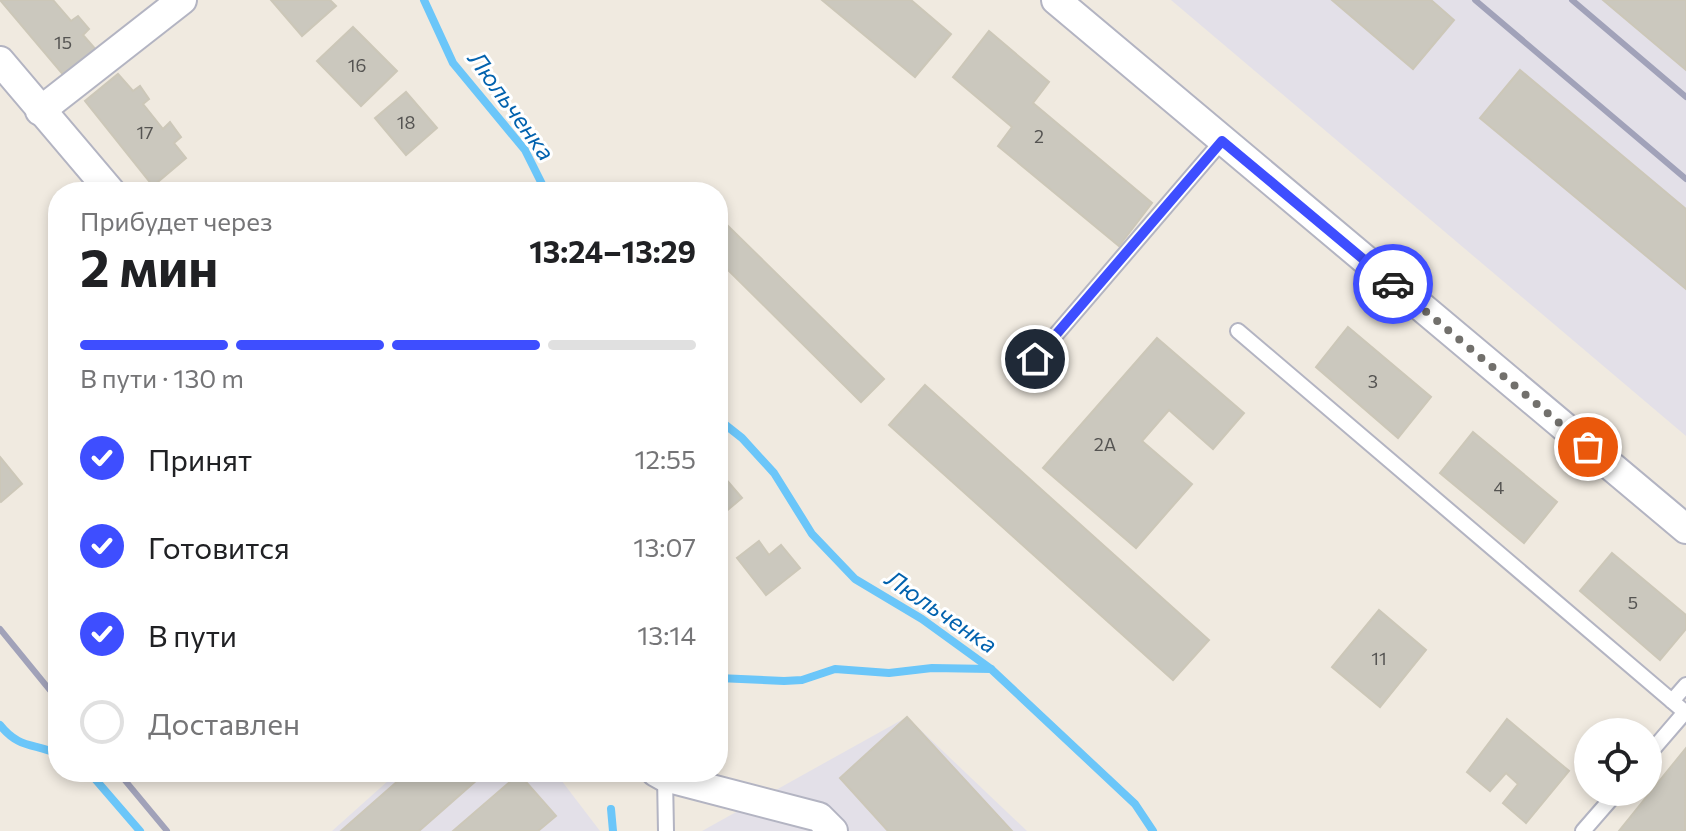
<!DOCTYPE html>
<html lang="ru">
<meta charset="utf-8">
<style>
:root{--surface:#fff;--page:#f6f6f6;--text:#202124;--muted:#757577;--line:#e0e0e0;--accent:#3e4eff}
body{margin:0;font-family:Commissioner,sans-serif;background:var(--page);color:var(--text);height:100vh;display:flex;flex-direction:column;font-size:30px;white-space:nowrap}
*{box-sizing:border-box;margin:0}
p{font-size:26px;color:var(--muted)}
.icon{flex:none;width:44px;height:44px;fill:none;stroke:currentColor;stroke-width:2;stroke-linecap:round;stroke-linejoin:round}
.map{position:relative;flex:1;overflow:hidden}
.panel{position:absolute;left:48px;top:182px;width:680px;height:600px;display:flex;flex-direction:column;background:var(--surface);border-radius:32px;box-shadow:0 4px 12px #0003}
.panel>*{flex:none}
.controls{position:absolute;left:1574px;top:718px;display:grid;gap:16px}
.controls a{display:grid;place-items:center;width:88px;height:88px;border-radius:50%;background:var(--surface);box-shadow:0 4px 12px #0003;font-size:40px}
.pin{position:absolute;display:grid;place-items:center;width:68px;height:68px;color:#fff;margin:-34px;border:4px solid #fff;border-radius:50%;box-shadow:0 2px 8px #0007}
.courier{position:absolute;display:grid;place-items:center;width:80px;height:80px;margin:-40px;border:6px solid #3e4eff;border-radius:50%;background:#fff;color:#222;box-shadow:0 2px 10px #0007}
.headline em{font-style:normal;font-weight:700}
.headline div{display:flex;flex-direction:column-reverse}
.headline{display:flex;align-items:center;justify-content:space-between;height:136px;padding:0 32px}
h1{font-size:52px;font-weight:700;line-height:60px}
.bar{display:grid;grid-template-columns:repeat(4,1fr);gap:12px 8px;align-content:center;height:96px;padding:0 32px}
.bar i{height:10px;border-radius:6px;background:var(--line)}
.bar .selected{background:var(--accent)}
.bar p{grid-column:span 4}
ol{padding:0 32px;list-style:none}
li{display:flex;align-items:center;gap:24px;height:88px}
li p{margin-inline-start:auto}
li .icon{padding:8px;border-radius:50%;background:var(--accent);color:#fff;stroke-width:4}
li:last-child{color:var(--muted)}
li i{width:44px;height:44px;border:4px solid var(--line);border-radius:50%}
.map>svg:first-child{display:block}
</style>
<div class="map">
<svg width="1686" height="831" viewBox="0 0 1686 831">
<rect width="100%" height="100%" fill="#f0eae0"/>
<g fill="#e3e0e8">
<path d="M1171,0H1686V436Z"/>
<path d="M907,717L1027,831H702Z"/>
<path d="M398,772H555L600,831H332Z"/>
</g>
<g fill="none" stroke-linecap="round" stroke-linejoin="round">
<g stroke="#6bc6f9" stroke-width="8">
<path d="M424,0L453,63L525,150L546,192"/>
<path d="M718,419L742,438L774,473L812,534L855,579L922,619L991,669L1135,804L1153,831"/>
<path d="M718,678L784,681L802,680L835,669L889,673L932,668L991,669"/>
<path d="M0,725C19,749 34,743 58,754"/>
<path d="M89,772L140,831"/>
<path d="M611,809L613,831"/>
</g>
</g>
<g fill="#cbc8be" stroke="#ccc7b8" stroke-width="2">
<path d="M0,0H53L71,21L78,16L89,29L83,35L97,51L66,78Z"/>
<path d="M271,0H330L336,6L302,36Z"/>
<path d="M822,0H911L951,34L915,77Z"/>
<path d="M1332,0H1431L1454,20L1413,69Z"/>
<path d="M1603,0H1686V70Z"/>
<path d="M353,27L397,71L361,106L317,61Z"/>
<path d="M989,31L1049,82L1033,103L1152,203L1119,246L998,146L1012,127L953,77Z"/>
<path d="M1520,70L1686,209V289L1480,118Z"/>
<path d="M118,74L133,91L140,86L149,99L143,104L163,129L170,122L181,137L174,143L186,158L153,186L85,101Z"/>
<path d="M406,92L437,128L406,155L375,118Z"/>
<path d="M725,223L884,379L861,402L718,260V231Z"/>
<path d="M1348,327L1431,397L1398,438L1316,367Z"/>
<path d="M1157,338L1244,413L1213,449L1169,410L1142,441L1192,484L1136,548L1043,468Z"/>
<path d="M925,385L1209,640L1173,680L889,425Z"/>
<path d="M1473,432L1557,502L1524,543L1440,473Z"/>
<path d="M0,457L22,484L1,502L0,501Z"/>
<path d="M718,470L742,498L718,518Z"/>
<path d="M759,541L769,555L781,545L800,568L766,595L737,558Z"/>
<path d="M1612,553L1686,615V629L1660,660L1580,591Z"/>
<path d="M1379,610L1426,650L1380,707L1332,667Z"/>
<path d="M907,717L1012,831H888L840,778Z"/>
<path d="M1507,719L1569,771L1526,823L1503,803L1518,784L1506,773L1490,791L1467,772Z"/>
<path d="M1686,748L1685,831H1619Z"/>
<path d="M408,772H486L419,831H341Z"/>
<path d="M519,774L556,816L538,831H453Z"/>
</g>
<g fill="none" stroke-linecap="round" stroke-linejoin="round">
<defs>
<g id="service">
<path d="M1238,331L1686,713"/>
<path d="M1035,359L1222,141"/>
<path d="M1672,701L1686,685"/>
<path d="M1648,755L1685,712"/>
<path d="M665,777L666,831"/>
<path d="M1583,831L1617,792"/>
</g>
<g id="minor">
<path d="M1056,0L1686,529"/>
<path d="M0,61L111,192"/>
<path d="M40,111L182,0"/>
<path d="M656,772L665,777L819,817L833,831"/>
</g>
</defs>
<use href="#service" stroke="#b3b4c2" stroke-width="18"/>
<use href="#minor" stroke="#b3b4c2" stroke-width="32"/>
<use href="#service" stroke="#fff" stroke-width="14"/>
<use href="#minor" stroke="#fff" stroke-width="28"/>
<g stroke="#a1a2b9" stroke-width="6">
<path d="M1475,0L1686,179"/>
<path d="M1572,0L1686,97"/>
<path d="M0,629L58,700"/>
<path d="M118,772L167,831"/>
</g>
</g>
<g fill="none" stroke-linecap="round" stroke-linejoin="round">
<path stroke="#72706c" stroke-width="8" stroke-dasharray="0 14.4" d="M1393,284L1588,447"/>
<path stroke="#3e4eff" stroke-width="10" d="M1035,359L1222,141L1393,284"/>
</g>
<g text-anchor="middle" stroke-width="6" stroke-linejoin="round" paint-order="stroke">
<g font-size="18" fill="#555452">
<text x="63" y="49">15</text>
<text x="357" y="72">16</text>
<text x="406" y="129">18</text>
<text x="145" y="139">17</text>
<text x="1039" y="143">2</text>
<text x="1373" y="388">3</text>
<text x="1105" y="451">2А</text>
<text x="1499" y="494">4</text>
<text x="1633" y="609">5</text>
<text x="1379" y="665">11</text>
</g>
<g font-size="24" font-style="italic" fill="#0262ae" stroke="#fff">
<text transform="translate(511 106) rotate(54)" y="8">Люльченка</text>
<text transform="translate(941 612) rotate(34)" y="8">Люльченка</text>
</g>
</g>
</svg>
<div class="controls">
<a><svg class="icon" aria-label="locate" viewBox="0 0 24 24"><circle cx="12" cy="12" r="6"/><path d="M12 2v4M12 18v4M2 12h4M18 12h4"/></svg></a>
</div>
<div class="pin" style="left:1588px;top:447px;background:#ea580c"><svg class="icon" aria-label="bag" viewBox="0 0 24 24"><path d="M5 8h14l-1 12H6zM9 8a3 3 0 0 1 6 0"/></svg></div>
<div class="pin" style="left:1035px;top:359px;background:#1f2937"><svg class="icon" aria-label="home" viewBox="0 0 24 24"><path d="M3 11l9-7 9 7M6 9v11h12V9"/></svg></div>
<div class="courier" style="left:1393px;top:284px"><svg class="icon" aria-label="car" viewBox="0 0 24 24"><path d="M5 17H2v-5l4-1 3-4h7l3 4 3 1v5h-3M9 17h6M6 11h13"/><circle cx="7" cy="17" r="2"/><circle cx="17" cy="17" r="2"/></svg></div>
<section class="panel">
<div class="headline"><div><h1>2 мин</h1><p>Прибудет через</p></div><em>13:24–13:29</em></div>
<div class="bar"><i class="selected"></i><i class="selected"></i><i class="selected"></i><i></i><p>В пути · 130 m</p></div>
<ol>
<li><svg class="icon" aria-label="check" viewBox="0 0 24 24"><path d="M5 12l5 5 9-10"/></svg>Принят<p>12:55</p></li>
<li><svg class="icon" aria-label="check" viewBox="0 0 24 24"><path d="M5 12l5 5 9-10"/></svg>Готовится<p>13:07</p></li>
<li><svg class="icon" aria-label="check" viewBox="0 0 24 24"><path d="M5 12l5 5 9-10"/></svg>В пути<p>13:14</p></li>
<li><i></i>Доставлен</li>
</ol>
</section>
</div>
